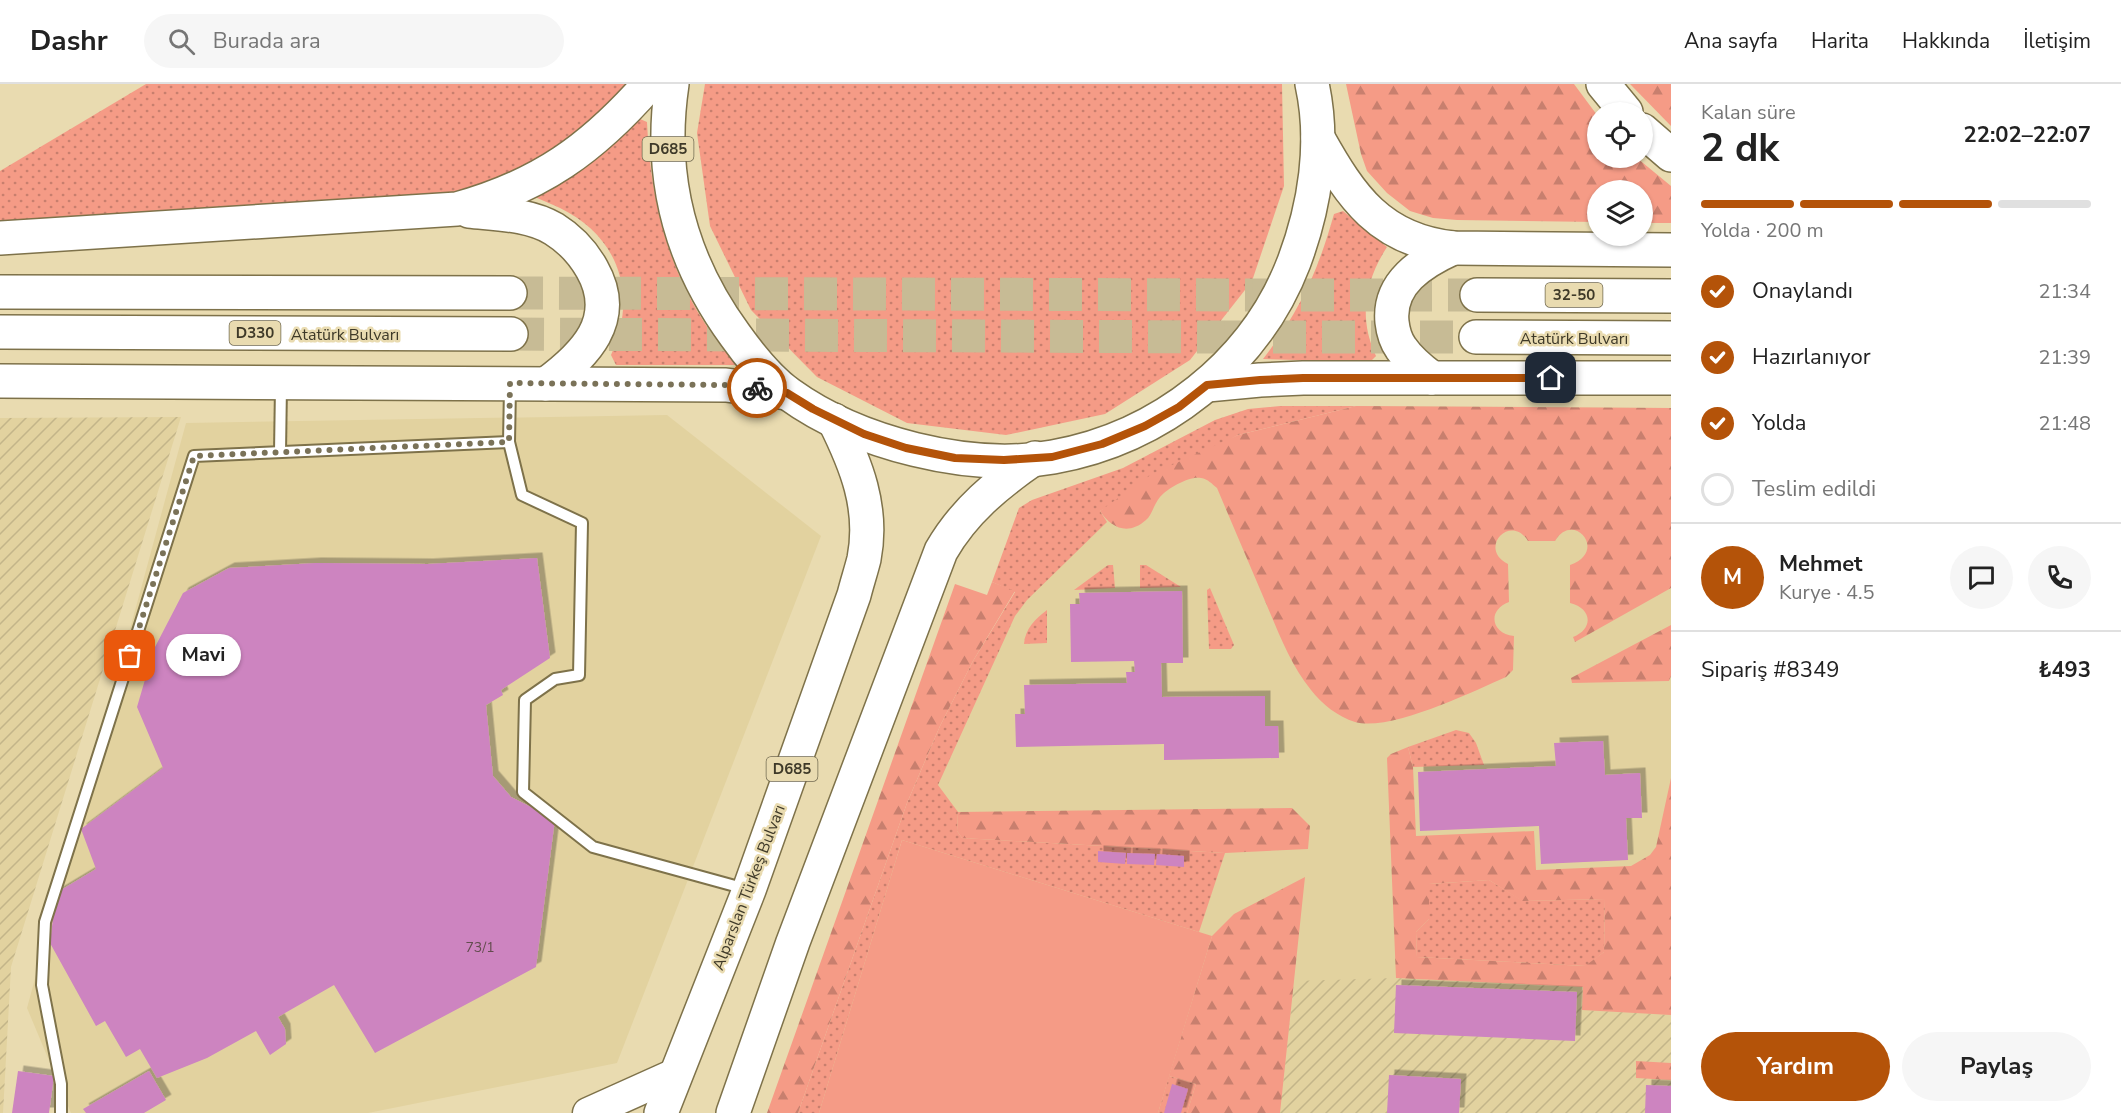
<!DOCTYPE html>
<html lang="tr">
<meta charset="utf-8">
<style>
:root{--surface:#fff;--page:#f6f6f6;--text:#222;--muted:#767676;--line:#e0e0e0;--accent:#b45309}
body{margin:0;font-family:"Nunito Sans",sans-serif;background:var(--page);color:var(--text);height:100vh;display:flex;flex-direction:column;font-size:22px;white-space:nowrap}
*{box-sizing:border-box;margin:0}
p{font-size:20px;color:var(--muted)}
.icon{flex:none;width:33px;height:33px;fill:none;stroke:currentColor;stroke-width:2;stroke-linecap:round;stroke-linejoin:round}
.map{position:relative;flex:1;overflow:hidden}
.panel{display:flex;flex-direction:column;background:var(--surface);width:450px}
.panel>*{flex:none}
.fabs{position:absolute;left:1587px;top:18px;display:grid;gap:12px}
.fabs a{display:grid;place-items:center;width:66px;height:66px;border-radius:50%;background:var(--surface);box-shadow:0 2px 4px #0004;font-size:30px}
.pin{position:absolute;display:grid;place-items:center;width:51px;height:51px;color:#fff;margin:-26px;border-radius:12px;box-shadow:0 3px 9px #0006}
.courier{position:absolute;display:grid;place-items:center;width:60px;height:60px;margin:-30px;border:4px solid #b45309;border-radius:50%;background:#fff;color:#222;box-shadow:0 2px 8px #0007}
.bubble{position:absolute;height:42px;border-radius:21px;background:var(--surface);box-shadow:0 2px 4px #0004;font-size:20px;font-weight:700;line-height:42px;text-align:center}
.head em{font-style:normal;font-weight:700}
.head div{display:flex;flex-direction:column-reverse}
.head{display:flex;align-items:center;justify-content:space-between;height:102px;padding:0 30px}
h1{font-size:39px;font-weight:700;line-height:45px}
.bar{display:grid;grid-template-columns:repeat(4,1fr);gap:9px 6px;align-content:center;height:72px;padding:0 30px}
.bar i{height:8px;border-radius:4px;background:var(--line)}
.bar .on{background:var(--accent)}
.bar p{grid-column:span 4}
.line{display:flex;align-items:center;gap:15px;padding:0 30px;border-top:2px solid var(--line)}
.line div{flex:1}
.round{display:grid;place-items:center;flex:none;width:63px;height:63px;border-radius:32px;background:var(--page)}
ol{padding:0 30px;list-style:none}
li{display:flex;align-items:center;gap:18px;height:66px}
li p{margin-inline-start:auto}
li .icon{padding:6px;border-radius:50%;background:var(--accent);color:#fff;stroke-width:4}
li:last-child{color:var(--muted)}
li i{width:33px;height:33px;border:3px solid var(--line);border-radius:50%}
.primary-button{display:flex;gap:12px;margin-top:auto;padding:12px 30px}
.primary-button a{flex:1;height:69px;border-radius:36px;background:var(--accent);color:#fff;font-size:24px;font-weight:700;line-height:69px;text-align:center}
.primary-button a+a{background:var(--page);color:var(--text)}
header{display:flex;align-items:center;gap:36px;box-sizing:border-box;height:84px;padding:0 30px;background:var(--surface);border-bottom:2px solid var(--line)}
header strong{font-size:28px}
nav{display:flex;gap:33px;margin-inline-start:auto;font-size:21px}
.search{width:420px;height:54px;background:var(--page);display:flex;align-items:center;gap:15px;box-sizing:border-box;padding:0 21px;border-radius:33px;color:var(--muted);font-size:22px}
main{display:flex;flex:1;min-height:0}
.map>svg:first-child{display:block}
</style>
<header>
<strong>Dashr</strong>
<div class="search"><svg class="icon" aria-label="search" viewBox="0 0 24 24"><circle cx="10" cy="10" r="6"/><path d="M15 15l6 6"/></svg>Burada ara</div>
<nav><a>Ana sayfa</a><a>Harita</a><a>Hakkında</a><a>İletişim</a></nav>
</header>
<main>
<div class="map">
<svg width="1671" height="1029" viewBox="0 0 1671 1029">
<defs>
<pattern id="industrial-furrows" width="10" height="10" patternUnits="userSpaceOnUse" patternTransform="scale(1.5)"><rect width="10" height="10" fill="#e2d29f"/><path d="M-1 1l2-2M0 10L10 0M9 11l2-2" fill="none" stroke="#c3b589"/></pattern>
<pattern id="grass-dots" width="8" height="8" patternUnits="userSpaceOnUse" patternTransform="scale(1.5)"><rect width="8" height="8" fill="#f59b86"/><path d="M2 2h.1M6 6h.1" fill="none" stroke="#c87f6e" stroke-width="1.8" stroke-linecap="round"/></pattern>
<pattern id="forest-firs" width="22" height="20" patternUnits="userSpaceOnUse" patternTransform="scale(1.5)"><rect width="22" height="20" fill="#f59b86"/><path d="M5 1l3.5 6h-7zM16 11l3.5 6h-7z" fill="#c87f6e"/></pattern>
<filter id="shadow"><feDropShadow dx="5.5" dy="-5.5" stdDeviation="0" flood-color="#0004"/></filter>
</defs>
<rect width="100%" height="100%" fill="#e9dbb0"/>
<g fill="#e2d29f">
<path d="M1356,322L1671,324V1029H798L973,577L1100,427Z"/>
<path d="M667,331L821,452L617,979L368,1029H71L27,924L186,339Z"/>
</g>
<g fill="url(#industrial-furrows)">
<path d="M181,333L11,883L3,1029H0V334Z"/>
<path d="M1396,894L1584,903L1583,926L1671,931V1029H1280L1294,897Z"/>
</g>
<g fill="url(#grass-dots)">
<path d="M146,0H625L591,41L534,82L462,108L420,113L0,141V87Z"/>
<path d="M705,0H1282L1284,102L1252,197L1190,276L1105,330L1006,351L907,339L817,293L751,226L710,142L697,49Z"/>
<path d="M640,35L647,38C651,130 674,211 737,281H616L611,271C638,212 620,153 560,124C552,120 543,117 535,113C574,91 609,68 640,35Z"/>
<path d="M1343,127L1387,163C1365,197 1358,234 1376,272L1370,278L1263,275C1300,227 1318,187 1334,130Z"/>
<path d="M1356,322L1238,351L1100,427L1107,438L1027,516L1015,532L938,701L958,728L957,747L962,754L1225,769L1199,848L902,756L819,1029H798L907,719L940,642L973,577L1015,508L992,498L1019,424L1032,416L1123,384L1215,336L1248,325L1280,322Z"/>
<path d="M1108,481H1113L1115,504L1074,506Z"/>
<path d="M1140,481H1146L1181,503L1140,504Z"/>
<path d="M1210,504L1234,561L1231,565H1209L1207,506Z"/>
<path d="M1047,526V559L1024,560C1025,545 1035,535 1047,526Z"/>
<path d="M1456,646L1469,649L1476,659L1484,681L1413,683L1408,663Z"/>
<path d="M1489,796L1523,817L1605,815L1604,868L1586,882L1417,873L1416,848L1429,835V800Z"/>
<path d="M1169,992L1196,1000L1187,1029H1158Z"/>
</g>
<g fill="url(#forest-firs)" fill-rule="evenodd">
<path d="M1346,0H1574L1597,31L1598,74H1637L1671,102V139H1643L1642,106H1598L1597,138L1457,136L1433,134L1410,127L1387,109L1367,87L1361,70Z"/>
<path d="M1630,0H1671V42Z"/>
<path d="M1356,322L1671,324V504L1575,558L1573,553C1594,545 1592,524 1570,519V481C1609,467 1573,426 1555,457H1528C1511,429 1477,464 1508,480L1509,518C1487,526 1491,550 1514,552L1513,586L1506,593C1472,608 1390,648 1355,638C1338,633 1322,620 1311,606C1290,580 1278,547 1265,517C1249,479 1233,442 1217,404C1212,400 1208,395 1201,394C1189,392 1168,404 1160,413C1154,420 1152,431 1146,436C1128,452 1111,444 1100,427L1152,390L1238,351Z"/>
<path d="M992,498L1015,507L973,577L940,642L907,719L798,1029H767L955,500L987,511Z"/>
<path d="M1671,541V592L1669,597L1572,599L1571,594Z"/>
<path d="M1408,663L1413,683L1416,752L1534,747L1536,786L1631,782L1650,771L1656,763L1671,694V931L1582,926L1583,903L1396,894L1387,674L1391,670ZM1489,796L1522,817L1605,815L1604,868L1585,882L1417,873L1416,848L1429,835V800Z"/>
<path d="M1292,724L1310,742L1308,765L1225,769L962,754L957,747L958,728Z"/>
<path d="M1305,793L1280,1029H1187L1196,1000L1169,992L1212,852L1234,830Z"/>
<path d="M1636,977L1671,979V996L1636,994Z"/>
</g>
<path fill="#f59b86" d="M902,756L1212,852L1158,1029H819Z"/>
<g fill="#cd84c0" filter="url(#shadow)">
<path d="M537,474L550,574L501,606L503,611L486,621L493,692L511,713L555,735L536,883L375,969L334,901L278,933L285,945L286,960L270,971L256,947L207,974L157,994L140,965L126,973L105,937L96,942L50,859L56,809L96,785L81,745L163,684L137,623L154,565L183,509L229,484L316,479L428,480Z"/>
<path d="M1182,507L1183,579H1161L1162,613L1265,612V642H1278L1279,674L1164,676V660L1016,663L1015,630H1025L1024,601L1127,599L1126,588H1135L1134,577L1071,578L1070,520H1080L1079,509Z"/>
<path d="M1603,657L1605,691L1640,689L1642,734H1626L1628,776L1541,780L1539,742L1420,747L1418,688L1556,682L1554,659Z"/>
<path d="M1098,767L1126,769L1125,780L1098,778Z"/>
<path d="M1127,769L1155,770L1154,781L1127,780Z"/>
<path d="M1157,770L1184,772V783L1156,781Z"/>
<path d="M1396,901L1577,908L1575,957L1394,949Z"/>
<path d="M18,987L54,992L49,1029H12Z"/>
<path d="M149,987L166,1016L144,1029H86L83,1025Z"/>
<path d="M1389,991L1461,995L1459,1029H1387Z"/>
<path d="M1172,1000L1188,1005L1181,1029H1164Z"/>
<path d="M1646,1001L1671,1002V1029H1645Z"/>
</g>
<g fill="none" stroke-linecap="round" stroke-linejoin="round">
<g stroke="#c7bb95" stroke-width="33" stroke-dasharray="33 16" stroke-linecap="butt">
<path d="M1252,211H1477"/>
<path d="M1224,253H1476"/>
</g>
<g stroke="#c7bb95" stroke-width="33" stroke-dasharray="33 16" stroke-linecap="butt">
<path d="M510,209L1252,211"/>
<path d="M511,250L1224,253"/>
</g>
<defs>
<g id="lane">
<path d="M510,303L509,358L522,411L582,439L579,591L555,595L525,616L523,708L593,763L746,805"/>
<path d="M280,368L281,302"/>
<path d="M61,1029V1000L42,901L45,838L194,372L509,358"/>
</g>
<path id="secondary" d="M588,1029L677,989"/>
<g id="primary">
<path d="M1603,0L1626,28"/>
<path d="M1642,46L1671,71"/>
<path d="M1318,54C1351,113 1380,156 1453,164L1671,166"/>
<path d="M1477,211L1671,212"/>
<path d="M1476,253L1671,254"/>
<path d="M1432,294C1420,285 1409,276 1401,264C1396,257 1393,247 1392,238C1388,199 1422,178 1453,164"/>
<path d="M1207,301L1260,296L1303,294H1671"/>
</g>
<g id="highway">
<path d="M672,0C658,93 680,176 735,251C750,272 768,295 789,310C857,359 969,388 1053,373C1160,354 1255,280 1294,178C1315,122 1325,59 1312,0"/>
<path d="M469,127C496,130 529,130 554,145C570,155 583,169 592,185C621,236 584,272 546,300"/>
<path d="M0,154L457,125C540,102 592,65 649,0"/>
<path d="M0,208L510,209"/>
<path d="M0,248L511,250"/>
<path d="M0,297L726,301L787,309"/>
<path d="M661,1029L749,806L854,511C857,499 861,487 864,475C874,424 856,380 834,336"/>
<path d="M733,1029L793,858L941,467C964,427 997,400 1035,374"/>
</g>
</defs>
<use href="#lane" stroke="#7e724a" stroke-width="14"/>
<use href="#secondary" stroke="#7e724a" stroke-width="33"/>
<use href="#primary" stroke="#7e724a" stroke-width="36"/>
<use href="#highway" stroke="#7e724a" stroke-width="36"/>
<use href="#lane" stroke="#fff" stroke-width="10"/>
<use href="#secondary" stroke="#fff" stroke-width="30"/>
<use href="#primary" stroke="#fff" stroke-width="33"/>
<use href="#highway" stroke="#fff" stroke-width="33"/>
</g>
<g fill="none" stroke-linecap="round" stroke-linejoin="round">
<path stroke="#7a7258" stroke-width="6" stroke-dasharray="0 10.8" d="M130,572L194,372L509,358L510,299L726,301L757,304"/>
<path stroke="#b45309" stroke-width="8" d="M757,304L787,309L813,325L864,350L906,364L955,374L1004,376L1052,373L1102,360L1145,342L1179,323L1207,301L1260,296L1303,294H1551"/>
</g>
<g text-anchor="middle" stroke-width="5" stroke-linejoin="round" paint-order="stroke">
<g font-size="14" fill="#624c4e">
<text x="480" y="868">73/1</text>
</g>
<g fill="#e9dbb0" stroke="#716a51" stroke-width="1.5">
<rect x="642.5" y="53" width="51" height="24" rx="4.5"/>
<rect x="1545.5" y="199" width="57" height="24" rx="4.5"/>
<rect x="229.5" y="237" width="51" height="24" rx="4.5"/>
<rect x="766.5" y="673" width="51" height="24" rx="4.5"/>
</g>
<g font-size="15" font-weight="bold" fill="#3e3928">
<text x="668" y="70">D685</text>
<text x="1574" y="216">32-50</text>
<text x="255" y="254">D330</text>
<text x="792" y="690">D685</text>
</g>
<g font-size="16" fill="#3e3928" stroke="#e9dbb0">
<text x="345" y="256">Atatürk Bulvarı</text>
<text x="1574" y="260">Atatürk Bulvarı</text>
<text transform="translate(748 803) rotate(-69)" y="6">Alparslan Türkeş Bulvarı</text>
</g>
</g>
</svg>
<div class="fabs">
<a><svg class="icon" aria-label="locate" viewBox="0 0 24 24"><circle cx="12" cy="12" r="6"/><path d="M12 2v4M12 18v4M2 12h4M18 12h4"/></svg></a>
<a><svg class="icon" aria-label="layers" viewBox="0 0 24 24"><path d="M12 4l9 5-9 5-9-5zM3 14l9 5 9-5"/></svg></a>
</div>
<div class="pin" style="left:130px;top:572px;background:#ea580c"><svg class="icon" aria-label="bag" viewBox="0 0 24 24"><path d="M5 8h14l-1 12H6zM9 8a3 3 0 0 1 6 0"/></svg></div>
<div class="pin" style="left:1551px;top:294px;background:#1f2937"><svg class="icon" aria-label="home" viewBox="0 0 24 24"><path d="M3 11l9-7 9 7M6 9v11h12V9"/></svg></div>
<div class="courier" style="left:757px;top:304px"><svg class="icon" aria-label="bike" viewBox="0 0 24 24"><circle cx="6" cy="16" r="4"/><circle cx="18" cy="16" r="4"/><path d="M6 16l4-8h5l3 8M10 8l3 8H6M13 5h3"/></svg></div>
<div class="bubble" style="left:166px;top:550px;width:75px">Mavi</div>
</div>
<section class="panel">
<div class="head"><div><h1>2 dk</h1><p>Kalan süre</p></div><em>22:02–22:07</em></div>
<div class="bar"><i class="on"></i><i class="on"></i><i class="on"></i><i></i><p>Yolda · 200 m</p></div>
<ol>
<li><svg class="icon" aria-label="check" viewBox="0 0 24 24"><path d="M5 12l5 5 9-10"/></svg>Onaylandı<p>21:34</p></li>
<li><svg class="icon" aria-label="check" viewBox="0 0 24 24"><path d="M5 12l5 5 9-10"/></svg>Hazırlanıyor<p>21:39</p></li>
<li><svg class="icon" aria-label="check" viewBox="0 0 24 24"><path d="M5 12l5 5 9-10"/></svg>Yolda<p>21:48</p></li>
<li><i></i>Teslim edildi</li>
</ol>
<div class="line" style="height:108px"><b class="round" style="background:var(--accent);color:#fff">M</b><div><b>Mehmet</b><p>Kurye · 4.5</p></div><a class="round"><svg class="icon" aria-label="chat" viewBox="0 0 24 24"><path d="M4 5h16v11H9l-5 4z"/></svg></a><a class="round"><svg class="icon" aria-label="phone" viewBox="0 0 24 24"><path d="M5 4h4l2 5-3 2q2 4 5 5l2-3 5 2v4C11 20 4 13 5 4z"/></svg></a></div>
<div class="line" style="height:78px"><div>Sipariş #8349</div><b>₺493</b></div>
<div class="primary-button"><a>Yardım</a><a>Paylaş</a></div>
</section>
</main>
